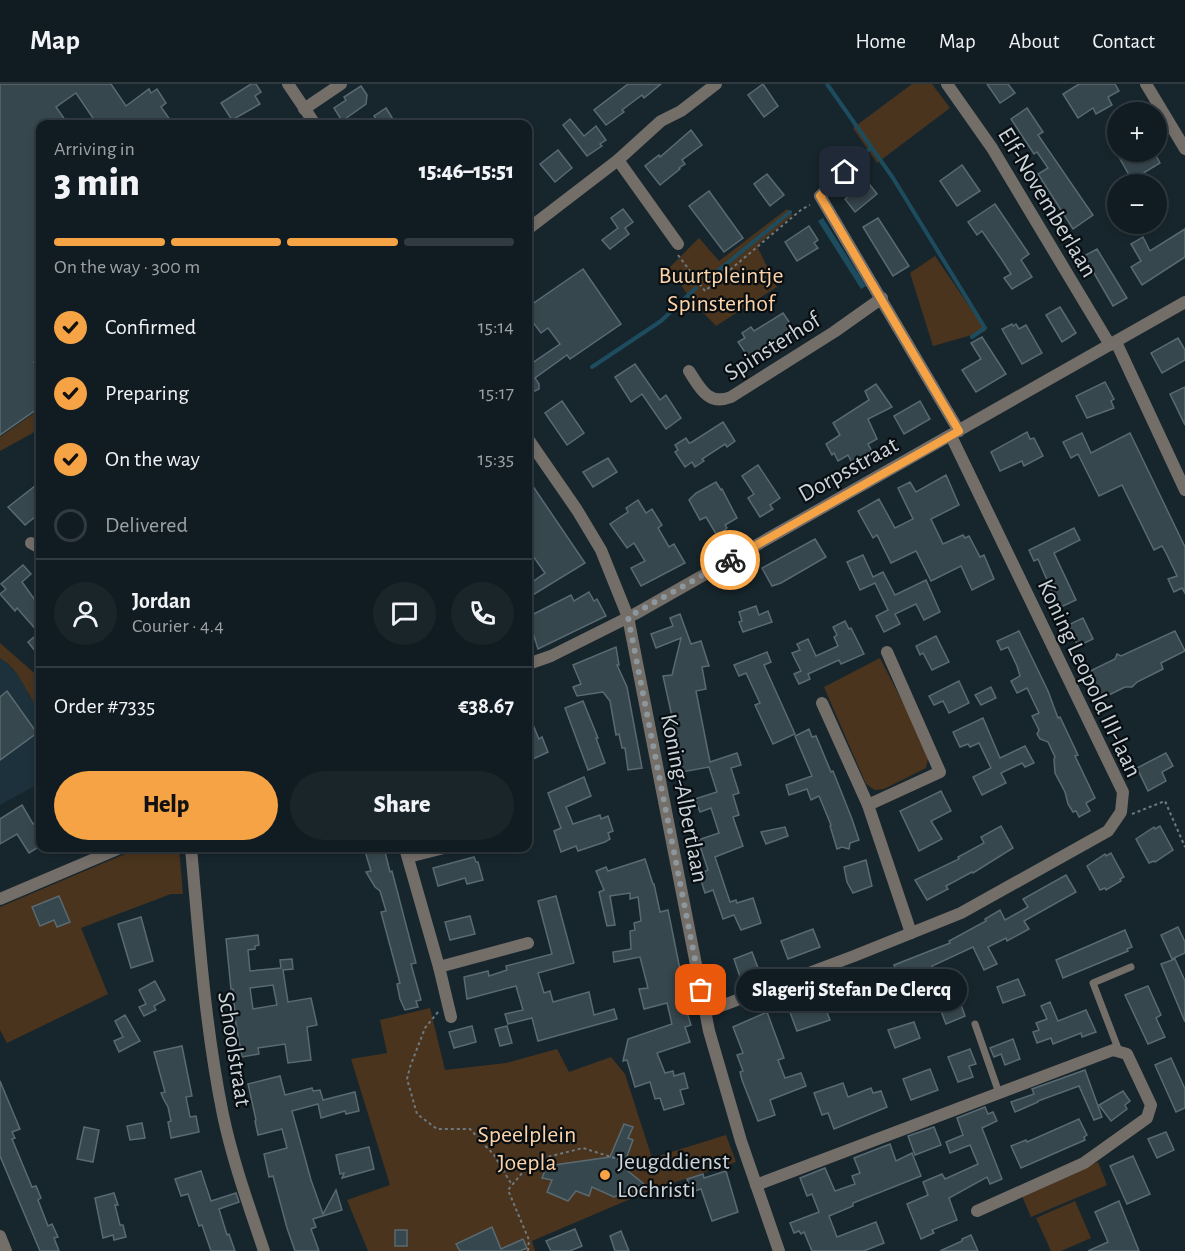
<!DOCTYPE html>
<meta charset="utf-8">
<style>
:root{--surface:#111c22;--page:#1a252a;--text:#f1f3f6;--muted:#9ca1a5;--line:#303a40;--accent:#f5a345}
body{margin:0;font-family:"Alegreya Sans",sans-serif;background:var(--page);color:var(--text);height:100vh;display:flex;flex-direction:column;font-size:22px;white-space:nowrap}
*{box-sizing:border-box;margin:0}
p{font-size:20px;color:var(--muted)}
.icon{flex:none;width:33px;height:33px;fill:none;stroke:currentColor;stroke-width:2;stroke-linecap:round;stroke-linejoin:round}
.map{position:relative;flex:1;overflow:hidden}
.drawer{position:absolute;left:36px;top:36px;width:496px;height:732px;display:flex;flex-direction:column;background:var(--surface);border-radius:12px;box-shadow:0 3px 9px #0003,0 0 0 2px var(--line)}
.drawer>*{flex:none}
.tools{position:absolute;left:1107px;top:18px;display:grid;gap:12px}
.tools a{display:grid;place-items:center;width:60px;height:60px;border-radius:50%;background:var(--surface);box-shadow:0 3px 9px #0003,0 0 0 2px var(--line);font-size:30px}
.pin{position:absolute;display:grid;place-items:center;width:51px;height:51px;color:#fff;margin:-26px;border-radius:12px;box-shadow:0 3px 9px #0006}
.courier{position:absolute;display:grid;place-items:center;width:60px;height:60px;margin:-30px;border:4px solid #f5a345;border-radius:50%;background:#fff;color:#222;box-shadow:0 2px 8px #0007}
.bubble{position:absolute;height:42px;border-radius:21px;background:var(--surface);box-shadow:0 3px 9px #0003,0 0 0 2px var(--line);font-size:20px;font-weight:800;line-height:42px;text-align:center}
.head em{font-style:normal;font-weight:800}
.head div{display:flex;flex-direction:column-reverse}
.head{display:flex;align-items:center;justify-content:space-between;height:102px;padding:0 18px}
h1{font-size:39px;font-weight:800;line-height:45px}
.bar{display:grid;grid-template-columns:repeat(4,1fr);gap:9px 6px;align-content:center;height:72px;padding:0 18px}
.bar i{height:8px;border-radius:4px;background:var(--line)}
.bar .selected{background:var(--accent)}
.bar p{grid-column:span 4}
.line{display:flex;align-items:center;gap:15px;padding:0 18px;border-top:2px solid var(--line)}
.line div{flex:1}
.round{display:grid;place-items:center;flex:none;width:63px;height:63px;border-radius:32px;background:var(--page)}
ol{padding:0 18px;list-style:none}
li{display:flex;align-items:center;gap:18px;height:66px}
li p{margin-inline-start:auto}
li .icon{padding:6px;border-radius:50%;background:var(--accent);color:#111;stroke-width:4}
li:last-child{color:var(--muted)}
li i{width:33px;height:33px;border:3px solid var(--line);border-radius:50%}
.action{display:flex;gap:12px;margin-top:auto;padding:12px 18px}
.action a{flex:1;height:69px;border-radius:36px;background:var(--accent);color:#111;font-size:24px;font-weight:800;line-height:69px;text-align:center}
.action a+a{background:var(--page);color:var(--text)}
header{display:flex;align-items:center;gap:36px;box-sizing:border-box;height:84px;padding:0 30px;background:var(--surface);border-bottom:2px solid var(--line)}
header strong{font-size:28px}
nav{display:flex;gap:33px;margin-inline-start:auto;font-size:21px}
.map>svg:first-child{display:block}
</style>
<header>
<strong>Map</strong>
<nav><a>Home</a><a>Map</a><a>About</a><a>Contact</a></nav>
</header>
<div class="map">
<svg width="1185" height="1167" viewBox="0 0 1185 1167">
<rect width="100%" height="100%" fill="#17262d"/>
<path fill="#1c313b" d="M0,574L5,577L25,599L28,610L37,623H40V712L35,702L0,721Z"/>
<g fill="#4a341d">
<path d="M912,0H932L950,24L877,79L853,44Z"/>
<path d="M787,125L793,131L757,162L777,203L716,242L692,217L669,184L699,154L719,177Z"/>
<path d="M935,172L986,247L933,262L910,189Z"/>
<path d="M40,325V345L0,367V353Z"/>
<path d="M0,559L40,594V623H37C25,606 19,585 0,574Z"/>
<path d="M880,574L929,670L926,684L884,705L875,706L866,700L824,603Z"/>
<path d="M139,764H179L183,810H171L81,844L108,910L7,959L0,946V823Z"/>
<path d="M430,924L445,986L506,979L557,965L569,988L611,973L625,990L652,1074L726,1051L736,1078L649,1107L532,1157L535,1167H502L491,1144L457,1159L460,1167H368L347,1116L390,1101L351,975L387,969L380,936Z"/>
<path d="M1098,1078L1107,1101L1031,1133L1022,1112Z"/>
<path d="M1075,1117L1091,1154L1061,1167H1051L1036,1134Z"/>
</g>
<path fill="#1e4c5f" d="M823,134L866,202L861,205L818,137Z"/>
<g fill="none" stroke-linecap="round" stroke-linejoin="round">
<g stroke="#1e4c5f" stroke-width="4">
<path d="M827,0L893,94L985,244L972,253"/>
<path d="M851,79L870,65"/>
<path d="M709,194L790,128"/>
<path d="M592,283L661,237L696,204"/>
</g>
</g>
<g fill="#37474e" stroke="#596a72" stroke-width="1.5" fill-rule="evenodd">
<path d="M0,0H111L126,22L149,5L151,9L157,5L166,19L161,23L173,40H97L76,9L56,23L68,40H40V274L34,278L40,288V323L0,351Z"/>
<path d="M251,0H256L261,8L255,12L260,20L232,36L221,19Z"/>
<path d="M628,0H661L644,14L642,11L622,26L624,28L606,41L594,26Z"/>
<path d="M763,0L778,22L764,33L748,11Z"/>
<path d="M987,0H1008L1015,9L1000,19Z"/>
<path d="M1079,0H1115L1119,7L1108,13L1112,21L1096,30L1093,24L1078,34L1063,10Z"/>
<path d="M361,2L367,11L366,20L342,37L334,24L346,16L344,13Z"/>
<path d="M386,24L396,40H379L374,32Z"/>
<path d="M1027,24L1043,48L1038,51L1093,131L1073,145L1038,90L1048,84L1037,68L1034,70L1011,35Z"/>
<path d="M570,35L584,52L596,42L606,56L600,60L602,62L587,72L563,41Z"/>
<path d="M691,46L702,61L682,76L685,80L679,84L680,85L660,101L645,82L659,71L660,73Z"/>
<path d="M558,66L572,84L555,98L540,80Z"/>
<path d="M1116,68H1154L1160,79L1132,96Z"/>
<path d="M962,81L980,107L957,122L940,97Z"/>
<path d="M767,90L784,111L770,122L754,100Z"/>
<path d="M867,97L877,110L855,128L845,115Z"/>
<path d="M709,107L743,154L724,168L689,122Z"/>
<path d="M995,120L1029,170L1021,176L1032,193L1012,205L1004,194L1011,190L1002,176L982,147L977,151L968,138Z"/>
<path d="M623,125L633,138L625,144L629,150L610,165L602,156L618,144L611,134Z"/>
<path d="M878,134L909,182L893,192L863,143Z"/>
<path d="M809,142L818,156L814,159L818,164L797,177L785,158Z"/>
<path d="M1185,145V173L1142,201L1131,183L1141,177L1131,160L1143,153L1150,167Z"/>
<path d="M1097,165L1127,214L1113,222L1084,172Z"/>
<path d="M583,185L621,240L570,275L567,271L535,294L539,300V305L535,307L531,306L528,302V282L560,260L548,244L541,249L532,237L531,221Z"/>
<path d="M1060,223L1076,249L1062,258L1046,231Z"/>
<path d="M783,229L796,248L751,277L738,258L745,254L742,249L751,243L754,247Z"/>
<path d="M1012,240L1013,242L1016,240L1019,245L1026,241L1042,269L1022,280L1002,245Z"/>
<path d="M982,253L1006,290L976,308L962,286L981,275L971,259Z"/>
<path d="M1178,254L1185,266V276L1162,289L1151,269Z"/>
<path d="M635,280L660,316L666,311L681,334L666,345L642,310L631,318L615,293Z"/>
<path d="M1105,298L1114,315L1111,317L1114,324L1087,334L1076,312Z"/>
<path d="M876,300L892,323L868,335L877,355L868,360L873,369L853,381L848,371L838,377L834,369L832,371L826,360L840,351L833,339L869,316L865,307Z"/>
<path d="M1185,303V341L1170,310Z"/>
<path d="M562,317L584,349L567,361L545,329Z"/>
<path d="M920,317L930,335L904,350L894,332Z"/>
<path d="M723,338L735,357L727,363L725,360L702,375L704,377L695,383L692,378L685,383L675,368L678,366L675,361L686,354L689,359L692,358Z"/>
<path d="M1027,348L1030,355L1034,354L1043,372L1024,382L1022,377L1000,387L991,368Z"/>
<path d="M1082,349L1091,369L1130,349L1185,463V509L1182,504L1174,508L1168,495L1177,492L1166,469L1162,462L1154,466L1122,401L1099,412L1078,370L1071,374L1063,358Z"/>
<path d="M608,374L617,388L593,403L583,388Z"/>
<path d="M758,381L780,414L770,421L773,425L760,433L748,414L754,410L742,392Z"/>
<path d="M946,391L959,421L931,435L943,460L963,451L965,454L969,452L980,473L984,471L994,495L972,506L961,482L931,497L916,467L891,479L877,451L873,454L858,427L879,415L895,444L913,435L898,404L910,398L916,408Z"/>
<path d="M528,395L585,479L528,514V501L545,489L528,465Z"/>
<path d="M716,398L721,406L722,405L737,434L725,441L727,444L718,453L706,433L700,436L689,416L696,409Z"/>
<path d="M35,402L40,407V429L25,441L8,423Z"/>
<path d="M638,416L646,429L652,425L662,441L658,444L669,463L674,460L685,479L641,502L631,484L645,477L634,459L627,464L610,440L628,428L626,424Z"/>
<path d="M1074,444L1080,456L1054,469L1076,516L1059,524L1038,475L1034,477L1029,466Z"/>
<path d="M815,455L826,473L781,499L772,502L762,484Z"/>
<path d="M863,471L873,493L883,488L895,511L926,496L940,528L924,536L916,520L895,530L900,540L884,548L876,532L888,526L875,499L860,506L847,478Z"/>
<path d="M23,481L31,490L22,498L40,523V573L28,558L39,549L17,524L15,527L0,510L6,505L1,500Z"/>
<path d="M589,508L594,517L597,515L606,532L538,565L528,533L571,511L574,517Z"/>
<path d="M756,522L759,531L768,527L772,538L743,548L739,538L742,537L739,528Z"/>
<path d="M680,530L691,560L701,557L709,582L702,583L706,605L696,607L710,678L737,669L741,681L731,684L739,709L733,711L739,731L733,733L743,762L715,773L730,818L736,816L737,819L753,814L761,839L741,846L734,831L723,835L713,806L705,809L699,790L708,786L698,756L719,749L711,724L700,728L695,715L717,708L709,683L682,688L678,667L676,668L672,644H674L671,628L663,592L672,591L681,554L656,564L651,550L673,542L670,534Z"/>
<path d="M1083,534L1093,555L1078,562L1068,541Z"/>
<path d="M845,537L849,545L851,544L864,570L841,580L839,576L808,590L810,595L799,600L794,590L801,587L792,569L800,566L797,560L808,555L816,572L838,562L834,553L837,551L833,543Z"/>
<path d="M1019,547L1048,607L1058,634L1060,633L1078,671L1075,672L1095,714L1086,719L1090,727L1079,733L1076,727L1073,728L1068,720L1065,708L1055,689L1054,675L1055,673L1048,658L1040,655L1037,650L1039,646L1032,632L1039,629L1027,604L1017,609L1011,597L1020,592L1017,582L1008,563L1001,566L997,557Z"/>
<path d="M1175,547L1185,567L1161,579L1163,585L1137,598L1132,603H1125L1101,615L1088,588L1115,575L1117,570L1121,572Z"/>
<path d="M936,552L949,578L932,586L923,569L920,571L916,562Z"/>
<path d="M616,563L619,581H617L627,603L642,684L628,686L625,664H622L619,650L616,651L610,617L603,608L577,612L573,603L581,600L573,581Z"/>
<path d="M767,568L771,578L764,581L795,650L773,660L755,621L760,619L746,589L739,592L734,581Z"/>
<path d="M959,597L969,619L949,629L943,617L934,621L929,612Z"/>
<path d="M991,603L996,614L981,621L975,611Z"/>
<path d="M7,607L37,649L0,676V613Z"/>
<path d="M583,617L598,654H596L605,679L588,686L565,624Z"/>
<path d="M528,629L539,655L542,653L548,668L533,675L528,661Z"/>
<path d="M983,634L1000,674L1025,662L1034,679L1025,683L1022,679L1001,689L1006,699L982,711L973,693L991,684L979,659L970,663L968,660L960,663L953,648Z"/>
<path d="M809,645L812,653L816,652L831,688L833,687L852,735L859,756L850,759L849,765L842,763L837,765L830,742L831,741L819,712L811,716L807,705L789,711L786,701L812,692L795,652Z"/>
<path d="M1166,669L1173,682L1162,688L1166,697L1148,707L1137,684Z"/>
<path d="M584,693L591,712L566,723L573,740L600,731L601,735L608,732L613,747L608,749L610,755L605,758L578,767L576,762L561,768L554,747L561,744L548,709Z"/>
<path d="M941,707L951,727L931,737L942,755L919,767L900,727Z"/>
<path d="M22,721L33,740L40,735V762L29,769L17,750L0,760V735Z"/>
<path d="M1001,742L1013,764L973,789L972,788L946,802L948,805L927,816L915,796L959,775L958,773L984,759L981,753Z"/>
<path d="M1160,742L1173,766L1155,778L1154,777L1149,779L1136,755L1154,743L1155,745Z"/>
<path d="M785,743L788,752L766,760L761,748Z"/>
<path d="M364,764H384L390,788L392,787L416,879L411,880L421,916L416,917L418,923L405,926L400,915L397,900L400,899L381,828L386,827L380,807L375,803L366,788L371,787Z"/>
<path d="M1111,769L1124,793L1120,795L1121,797L1106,806L1105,804L1100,806L1087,782L1105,770L1106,772Z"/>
<path d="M474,773L476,778H478L483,796L467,800L465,794L438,802L433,784Z"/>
<path d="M645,775L653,800H654L660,828L668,826L686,915L683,916L691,941L685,943L690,958L657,969L665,989L673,987L674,992L684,989L688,1004L680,1006L684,1020L664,1026L660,1014L655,1015L650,998L635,1003L627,976L623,977L628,955L672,940L667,919L644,925L639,905L648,904L640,873L614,878L613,868L631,865L630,847L635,846L634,839L641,837L638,813L630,815V809L610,812L615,841L607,842L599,808L604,806L596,787L606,783L608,787Z"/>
<path d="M866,776L872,802L853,809L847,798L844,783Z"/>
<path d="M1066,791L1076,808L1024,837L1029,845L1007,857L1006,854L988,863L997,880L984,886L973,863L932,882L935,889L900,902L894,881L950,859L949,857L986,837L985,835L1000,826L1005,836L1028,823L1023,815Z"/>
<path d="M59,812L70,838L57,843L54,836L40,842L32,823Z"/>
<path d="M556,812L574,879L538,889L544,909L550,907L553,918L589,908L594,931L614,925L617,935L538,957L532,934L508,940L505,930L523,926L516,902L467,915L464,893L488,887L489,892L507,886L506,882L552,870L538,817Z"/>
<path d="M470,832L475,850L450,856L445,838Z"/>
<path d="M141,833L153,877L131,884L118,840Z"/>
<path d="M1178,843L1185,858V869L1172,875L1161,851Z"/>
<path d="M813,845L820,863L788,875L781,857Z"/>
<path d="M1125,846L1132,863L1127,865L1128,867L1063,894L1056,876Z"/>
<path d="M258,851L259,861L255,862V865L248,866L250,887L281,884L280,876L292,875L293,885L283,886L288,918L311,914L317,941L307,943L311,976L288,979L285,960L258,964L259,970L242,973L234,929H235L233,905H231L226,855ZM273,901L277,921L253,925L250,904Z"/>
<path d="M752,868L758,884L740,893L734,875Z"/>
<path d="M1175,875L1185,897V938L1161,880Z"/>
<path d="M871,890L880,913L850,923L842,901Z"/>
<path d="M1018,895L1025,911L1003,919L997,903Z"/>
<path d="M155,897L165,916L154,922L156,926L144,932L139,923L146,920L139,906Z"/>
<path d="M1148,902L1161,931L1156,934L1165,953L1148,960L1125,911Z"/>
<path d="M820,910L830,936L797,947L788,923Z"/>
<path d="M959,915L965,932L946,940L939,922Z"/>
<path d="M1050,918L1058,937L1086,926L1096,948L1082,953L1081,949L1053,960L1051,954L1037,959L1033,948L1039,946L1036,939L1047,935L1041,922Z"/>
<path d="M767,928L784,974L778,976L785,994L801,989L806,1002L770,1016L775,1031L758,1037L742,996L740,988L743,987L737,971L743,969L733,943Z"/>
<path d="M125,931L140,957L119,968L114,957L123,953L115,937Z"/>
<path d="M914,938L920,954L895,964L888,946Z"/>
<path d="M472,942L476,958L454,964L449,948Z"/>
<path d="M507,942L512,959L500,962L495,945Z"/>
<path d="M1013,955L1020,975L1005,981L1001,970L994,973L990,964Z"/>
<path d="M182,962L192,1012L186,1013L190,1033L196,1032L199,1048L171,1054L168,1038L171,1037L168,1023L163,1014L161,1009L165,1008L154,968Z"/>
<path d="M970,965L976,980L969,982L973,993L958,998L948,973Z"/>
<path d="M1171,974L1185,1005V1024L1176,1028L1155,981Z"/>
<path d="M930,985L938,1006L911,1016L903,995Z"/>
<path d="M1085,986L1102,1033L1094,1036L1079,1002L1038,1017V1018L1015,1028L1011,1018L1034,1010L1032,1005Z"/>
<path d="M280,992L285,1011L312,1004L313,1007L320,1006L323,1016L355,1008L359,1027L346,1030L345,1027L321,1034L318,1020L292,1027L311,1096L323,1130L336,1106L342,1126L313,1135L316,1143L311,1145L319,1167H295L287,1144L273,1092L269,1093L264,1070L287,1064L282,1045L258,1051L255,1037L256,1036L248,1000Z"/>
<path d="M0,997L20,1045L12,1048L15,1054L12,1055L32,1103L36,1102L41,1114L38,1116L48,1142L52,1140L58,1153L54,1154L59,1167H40L0,1072Z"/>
<path d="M843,999L848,1013L871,1004L873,1009L881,1007L887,1023L834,1045L828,1029L822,1031L814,1009Z"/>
<path d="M1123,1007L1130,1017L1125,1021L1127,1025L1111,1037L1099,1021Z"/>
<path d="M985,1023L988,1030L993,1028L997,1037L982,1044L1002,1095L990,1100L987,1093L949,1114L957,1136L932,1146L934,1149L921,1155L907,1120L928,1111L923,1098L942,1090L945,1095L978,1080L970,1061L950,1069L946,1058L963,1051L957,1034Z"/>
<path d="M1079,1035L1087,1051L1084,1053L1085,1056L1021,1084L1011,1062L1026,1056L1027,1058Z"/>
<path d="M142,1039L145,1054L130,1056L127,1042Z"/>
<path d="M624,1040L633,1043L628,1054L633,1056L623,1083L644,1100L614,1113L592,1103L589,1112L576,1107L568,1117L547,1108L552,1096L542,1094L547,1082L610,1073Z"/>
<path d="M84,1043L99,1046L93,1078L77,1075Z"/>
<path d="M934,1043L941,1061L915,1071L908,1052Z"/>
<path d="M1166,1048L1174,1066L1157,1074L1148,1055Z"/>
<path d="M890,1060L896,1077L912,1069L921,1092L853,1119V1122L829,1132L837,1153L876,1138L884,1159L864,1167H812L804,1148L801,1150L799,1147L794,1149L790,1139L819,1128L812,1110L807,1112L800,1094L825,1084L835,1107L855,1100L852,1092L860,1089L854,1074Z"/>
<path d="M369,1063L374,1085L342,1094L344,1089L340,1090L336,1071Z"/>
<path d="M1133,1072L1150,1110L1127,1120L1110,1082Z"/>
<path d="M201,1087L211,1117L236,1109L239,1118L219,1125L227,1151L229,1150L235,1167H211L202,1141L199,1142L188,1110L181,1112L175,1095Z"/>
<path d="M726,1087L738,1128L712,1137L701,1105L692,1108L687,1095L703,1090L704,1094Z"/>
<path d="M114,1109L118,1121H115L120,1141H123L126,1153L114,1156L113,1151L103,1154L95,1114Z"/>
<path d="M1119,1117L1139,1167H1088L1108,1158L1095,1128Z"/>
<path d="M492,1143L501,1165L523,1155L527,1164L520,1167H460L456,1160Z"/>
<path d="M575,1145L582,1162L570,1167H551L546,1157Z"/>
<rect x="395" y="1146" width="12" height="16"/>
<path d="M621,1147L629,1167H615L610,1152Z"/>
<path d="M971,1151L978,1167H940L962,1157V1155Z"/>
</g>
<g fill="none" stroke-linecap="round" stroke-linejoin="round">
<g stroke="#6d797f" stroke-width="2" stroke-dasharray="3 3" stroke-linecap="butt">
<path d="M678,171L705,207L802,125L810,121"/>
<path d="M1132,730L1165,717L1185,763"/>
<path d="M438,928L425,944L410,983L407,995L417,1030L437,1045H470L494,1071L512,1101"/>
<path d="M528,1167L529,1156L508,1106L532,1077L583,1064L649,1085"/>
</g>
<g stroke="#746e69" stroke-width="7">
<path d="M975,940L999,1009"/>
<path d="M1119,967L1093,899L1131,883"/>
</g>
<g stroke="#746e69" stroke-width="12">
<path d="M947,0L992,64L1110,261"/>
<path d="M1146,0L1185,65"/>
<path d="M304,25L341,0"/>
<path d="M618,76L678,160"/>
<path d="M845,88L820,112L959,347"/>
<path d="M528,145L618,76L661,37L681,27L716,0"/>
<path d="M1116,258L1185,406"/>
<path d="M689,287C700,304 708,322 731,313L834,248L882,214"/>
<path d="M31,459L40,464"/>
<path d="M528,580L551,572L635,530L1185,218"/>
<path d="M822,619L868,721L911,849"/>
<path d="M868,721L940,688L887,568"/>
<path d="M191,764C199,853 205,943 223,1031C233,1078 249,1122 264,1167"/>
<path d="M405,764L439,883L451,933"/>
<path d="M408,773L444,764"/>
<path d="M0,815L120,764"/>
<path d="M439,883L528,859"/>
<path d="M705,928L854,872L961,829L1108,747L1121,728L1123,708L951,352"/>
<path d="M756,1101L1113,966L1127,970L1151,1021L1147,1034L1084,1079L977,1127"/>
<path d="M0,1152L6,1167"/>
</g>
<g stroke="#746e69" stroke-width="12">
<path d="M288,0L315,40"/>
<path d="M528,355L577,426L601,466L628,533L709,947L741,1057L779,1167"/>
</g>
</g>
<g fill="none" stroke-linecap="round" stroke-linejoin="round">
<path stroke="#8c979d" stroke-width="6" stroke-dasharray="0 10.8" d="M701,906L628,533L730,476"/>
<path stroke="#f5a345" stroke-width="8" d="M730,476L959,347L820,112L845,88"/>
</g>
<circle fill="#f5a345" stroke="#080e11" stroke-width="2" cx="605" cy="1091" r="6"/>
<g text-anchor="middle" stroke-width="4.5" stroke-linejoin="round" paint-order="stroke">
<g font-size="24" fill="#cbd4d9" stroke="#080e11">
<text transform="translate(1048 118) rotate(59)" y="8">Elf-Novemberlaan</text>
<text transform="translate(772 262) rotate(-32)" y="8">Spinsterhof</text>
<text transform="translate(848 385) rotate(-29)" y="8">Dorpsstraat</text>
<text transform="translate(1090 594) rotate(65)" y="8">Koning Leopold III-laan</text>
<text transform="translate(685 714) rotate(79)" y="8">Koning-Albertlaan</text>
<text transform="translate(235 965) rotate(81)" y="8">Schoolstraat</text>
</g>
<g font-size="24" fill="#fcd2a9" stroke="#080e11">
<text x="721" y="199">Buurtpleintje<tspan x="721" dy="28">Spinsterhof</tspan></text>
<text x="527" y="1058">Speelplein<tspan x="527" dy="28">Joepla</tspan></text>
</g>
<g font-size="24" fill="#cbd4d9" stroke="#080e11" text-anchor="start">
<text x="617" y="1085">Jeugddienst<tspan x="617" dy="28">Lochristi</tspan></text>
</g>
</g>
</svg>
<div class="tools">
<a>+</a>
<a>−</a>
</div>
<div class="pin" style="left:701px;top:906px;background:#ea580c"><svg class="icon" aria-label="bag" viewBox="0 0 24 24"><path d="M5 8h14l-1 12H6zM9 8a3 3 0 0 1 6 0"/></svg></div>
<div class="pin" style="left:845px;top:88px;background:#1f2937"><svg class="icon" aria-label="home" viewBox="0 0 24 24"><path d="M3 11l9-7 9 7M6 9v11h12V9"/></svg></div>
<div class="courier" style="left:730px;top:476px"><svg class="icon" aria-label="bike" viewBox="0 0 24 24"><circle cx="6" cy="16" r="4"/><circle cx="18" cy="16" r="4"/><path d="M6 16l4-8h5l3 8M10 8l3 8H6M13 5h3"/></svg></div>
<div class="bubble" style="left:736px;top:885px;width:231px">Slagerij Stefan De Clercq</div>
<section class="drawer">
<div class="head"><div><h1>3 min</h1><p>Arriving in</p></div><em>15:46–15:51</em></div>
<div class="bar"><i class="selected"></i><i class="selected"></i><i class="selected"></i><i></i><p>On the way · 300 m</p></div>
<ol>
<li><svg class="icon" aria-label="check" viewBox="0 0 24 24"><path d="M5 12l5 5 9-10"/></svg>Confirmed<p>15:14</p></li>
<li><svg class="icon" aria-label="check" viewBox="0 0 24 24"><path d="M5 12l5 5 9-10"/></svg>Preparing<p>15:17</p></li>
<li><svg class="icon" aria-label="check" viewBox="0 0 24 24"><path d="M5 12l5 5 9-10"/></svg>On the way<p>15:35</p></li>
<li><i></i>Delivered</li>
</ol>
<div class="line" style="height:108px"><a class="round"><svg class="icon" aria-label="person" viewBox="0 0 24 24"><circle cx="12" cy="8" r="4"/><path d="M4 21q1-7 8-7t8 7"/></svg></a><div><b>Jordan</b><p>Courier · 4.4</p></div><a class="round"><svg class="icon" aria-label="chat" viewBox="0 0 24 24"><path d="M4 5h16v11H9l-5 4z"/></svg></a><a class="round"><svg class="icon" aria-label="phone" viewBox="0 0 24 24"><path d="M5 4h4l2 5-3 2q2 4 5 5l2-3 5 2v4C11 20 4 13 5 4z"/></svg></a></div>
<div class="line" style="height:78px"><div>Order #7335</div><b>€38.67</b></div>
<div class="action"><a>Help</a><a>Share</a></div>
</section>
</div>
